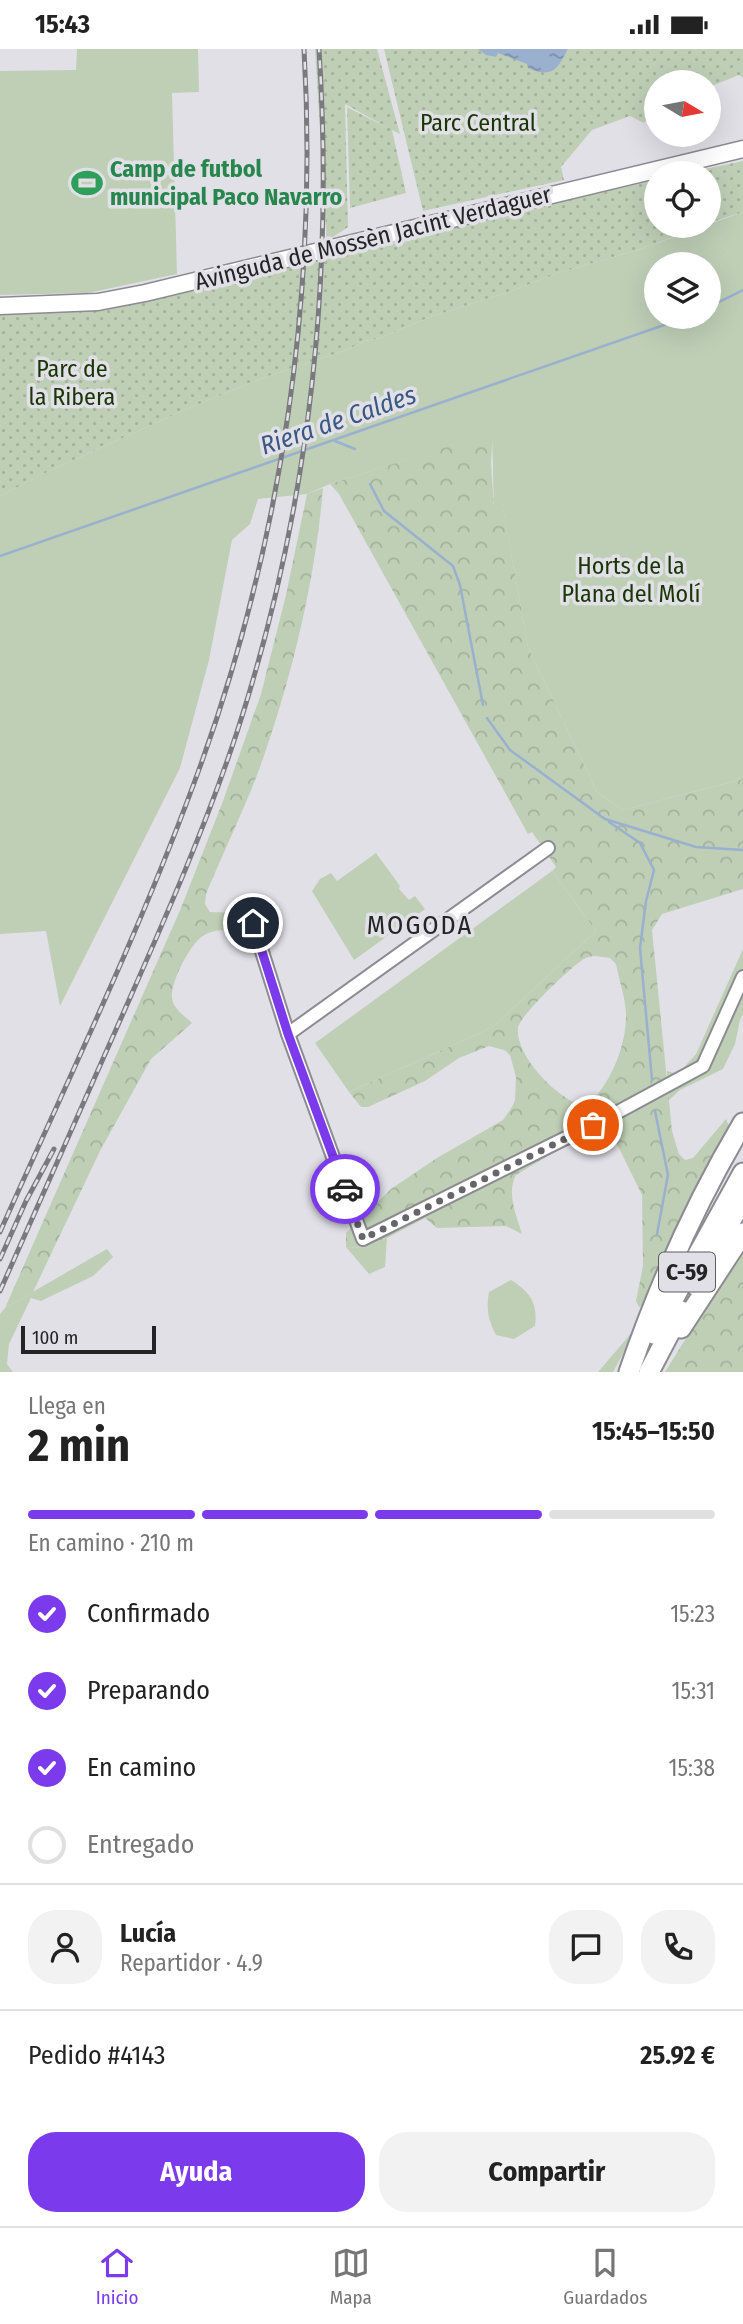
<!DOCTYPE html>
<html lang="es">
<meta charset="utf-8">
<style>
:root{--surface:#fff;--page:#f2f2f2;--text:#222;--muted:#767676;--line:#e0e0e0;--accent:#7c3aed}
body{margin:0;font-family:"Fira Sans Condensed",sans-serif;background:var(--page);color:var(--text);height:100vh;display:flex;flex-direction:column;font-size:26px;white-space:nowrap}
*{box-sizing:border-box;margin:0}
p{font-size:23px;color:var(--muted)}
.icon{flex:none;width:38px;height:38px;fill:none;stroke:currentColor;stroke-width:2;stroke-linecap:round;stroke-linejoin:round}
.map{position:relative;height:1323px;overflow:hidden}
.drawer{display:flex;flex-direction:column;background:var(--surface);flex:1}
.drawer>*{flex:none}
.needle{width:46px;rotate:100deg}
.buttons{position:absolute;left:644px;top:21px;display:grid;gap:14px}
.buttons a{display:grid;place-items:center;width:77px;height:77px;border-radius:50%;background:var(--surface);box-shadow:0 7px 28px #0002;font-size:35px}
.scale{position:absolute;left:21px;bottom:18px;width:135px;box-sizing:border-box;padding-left:7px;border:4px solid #242426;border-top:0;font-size:19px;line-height:24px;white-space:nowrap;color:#242426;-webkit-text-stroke:5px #e1e0e7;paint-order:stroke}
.pin{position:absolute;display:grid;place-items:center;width:60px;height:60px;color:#fff;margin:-30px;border:4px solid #fff;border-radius:50%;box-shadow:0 2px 7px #0007}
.courier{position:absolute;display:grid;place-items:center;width:70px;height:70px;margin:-35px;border:5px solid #7c3aed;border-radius:50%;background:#fff;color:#222;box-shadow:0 2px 9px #0007}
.headline em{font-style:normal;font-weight:700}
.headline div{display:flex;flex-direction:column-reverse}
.headline{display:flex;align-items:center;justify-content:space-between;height:119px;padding:0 28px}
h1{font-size:46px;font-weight:700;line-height:52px}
.bar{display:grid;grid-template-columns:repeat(4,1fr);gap:10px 7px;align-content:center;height:84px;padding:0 28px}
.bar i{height:9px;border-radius:5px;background:var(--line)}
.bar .active{background:var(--accent)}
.bar p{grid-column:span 4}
.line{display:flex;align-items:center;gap:18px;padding:0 28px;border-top:2px solid var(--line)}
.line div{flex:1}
.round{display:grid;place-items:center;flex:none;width:74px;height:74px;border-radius:28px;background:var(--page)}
ol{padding:0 28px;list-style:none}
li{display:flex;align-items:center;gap:21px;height:77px}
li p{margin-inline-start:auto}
li .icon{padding:7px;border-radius:50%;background:var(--accent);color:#fff;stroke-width:4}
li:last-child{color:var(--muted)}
li i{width:38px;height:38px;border:4px solid var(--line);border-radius:50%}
.cta{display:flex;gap:14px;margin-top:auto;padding:14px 28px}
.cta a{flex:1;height:80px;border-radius:28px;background:var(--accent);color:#fff;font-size:28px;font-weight:700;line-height:80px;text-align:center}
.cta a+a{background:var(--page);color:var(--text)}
.status{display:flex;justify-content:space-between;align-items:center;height:49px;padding:0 35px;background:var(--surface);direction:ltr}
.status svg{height:19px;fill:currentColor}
.tabs{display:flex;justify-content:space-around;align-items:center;height:98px;border-top:2px solid var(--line);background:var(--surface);font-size:19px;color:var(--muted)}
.tabs a{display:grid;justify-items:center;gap:4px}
.tabs .active{color:var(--accent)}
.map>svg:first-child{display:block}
</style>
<div class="status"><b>15:43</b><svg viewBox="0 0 49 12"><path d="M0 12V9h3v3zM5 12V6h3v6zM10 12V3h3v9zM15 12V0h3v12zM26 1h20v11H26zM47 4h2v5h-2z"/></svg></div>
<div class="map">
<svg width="743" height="1323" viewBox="0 0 743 1323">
<defs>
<pattern id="forest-crowns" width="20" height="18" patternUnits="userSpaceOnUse" patternTransform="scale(1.75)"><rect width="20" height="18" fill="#bfcfb6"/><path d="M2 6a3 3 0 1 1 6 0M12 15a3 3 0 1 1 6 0" fill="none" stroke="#a4b29c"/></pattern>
<pattern id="park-dots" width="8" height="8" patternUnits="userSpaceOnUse" patternTransform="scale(1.75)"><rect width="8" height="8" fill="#bfcfb6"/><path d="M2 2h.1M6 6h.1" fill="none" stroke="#a4b29c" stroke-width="1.8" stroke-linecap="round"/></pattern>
<pattern id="water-ripples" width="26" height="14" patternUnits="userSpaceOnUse" patternTransform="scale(1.75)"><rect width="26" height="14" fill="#9ab0cf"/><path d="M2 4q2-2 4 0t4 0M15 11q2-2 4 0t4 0" fill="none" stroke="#7d8fa8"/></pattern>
</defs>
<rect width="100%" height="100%" fill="#e1e0e7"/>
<g fill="#bfcfb6" fill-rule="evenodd">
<path d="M77,0H198L199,43L172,44L177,225L88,244L0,246V22L76,21Z"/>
<path d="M743,163V730L623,761L597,743L528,598L502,454L494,460L492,384L330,435L307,445L258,450L250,475L232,491L209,611L180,719L60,957L46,882L0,885V447L45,424L189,359L268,327L344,302L365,292L380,289L430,268L511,242L561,223L641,200ZM656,215H709V268H656Z"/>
<path d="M376,804L400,837L399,840L409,851L415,847L425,860L354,911L312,842L320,830L331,824L337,832Z"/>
<path d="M552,822L596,882L493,978L349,1043L315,994Z"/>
<path d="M743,900V965L740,971L735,995L723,1020L680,1041L669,1051L667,1022L678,1025L696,1005Z"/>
<path d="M387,1189L385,1218L369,1225L346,1198L363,1199Z"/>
<path d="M107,1200L113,1208L93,1227L41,1252L31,1249L9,1295L7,1315L13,1323H0V1265L5,1259Z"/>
<path d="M511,1231C530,1243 538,1254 535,1277L514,1290L496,1286C488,1271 486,1260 489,1243Z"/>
<path d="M640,1274L613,1323H598Z"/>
</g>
<g fill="url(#forest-crowns)" fill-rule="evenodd">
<path d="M493,383L491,413L494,459L502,453L528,598L597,743L623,761L743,730V840L662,865L652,881L672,1082L679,1105L685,1111L693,1109L726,1070L729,1077L646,1256L639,1258L636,1252L643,1217L642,1146L614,1089L607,1087L563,1098L516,1126C506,1144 517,1168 522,1185L506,1177L437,1179L425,1169L387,1189L363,1199L346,1198V1184L391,1140L437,1109L503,1071L512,1058L515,1051L516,1028L510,1006L504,1001L489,997L459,1009L425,1032L368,1058H361L349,1043L493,978L596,882L552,822L556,818L532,783L528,785L339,445L330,435ZM595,907L610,909L616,915C619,931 625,948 626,964C627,995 610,1039 585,1057C559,1052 515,1007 518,979C519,967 573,916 584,910C587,908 592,907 595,907Z"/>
<path d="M323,439C315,534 291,632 259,721C243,763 223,804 206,845L205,855L210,863L245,864L251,882C236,882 216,878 203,887C190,895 170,934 172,949C173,960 185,967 192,974L151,1010L100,1102L33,1243L5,1259L181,859L223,752L261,645L286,546L307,445Z"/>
<path d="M743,1200V1323H665L737,1207Z"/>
</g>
<g fill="url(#park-dots)">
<path d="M315,0H377L400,85L392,81L406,144L350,159L347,58L390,80L345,55L348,178L327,192Z"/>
<path d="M384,0H743V29L739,26L709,38V33H656V60L644,74L630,67L592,81L561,118L564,131L423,162Z"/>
<path d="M743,112V163L709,174V124H686Z"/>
<path d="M656,131V177H702L641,200L561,223L511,242L430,268L380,289L365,292L344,302L268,327L189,359L45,424L0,447V264L328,205Z"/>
</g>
<path fill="url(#water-ripples)" d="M478,0H568C557,20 553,30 528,19L527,15L498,4L496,8L486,6Z"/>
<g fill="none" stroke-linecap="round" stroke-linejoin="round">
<g stroke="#9ab0cf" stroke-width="2.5">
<path d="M709,258L743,241"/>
<path d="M335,392L355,400"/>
<path d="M370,435L384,462L453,517L460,536L483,656"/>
<path d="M0,507L687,268"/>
<path d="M487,669L510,701L605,770L696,798L743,801"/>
<path d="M609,773L640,794L654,821L646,852L640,899L652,1031"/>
<path d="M655,1062L668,1126L657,1185"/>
</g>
<defs>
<g id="minor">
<path d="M253,874L288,985L363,1190L616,1064L703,1017L743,928"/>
<path d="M288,985L548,799"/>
</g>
<path id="major" d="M0,257L98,253L145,244L743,100"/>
<g id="highway">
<path d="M695,1236L743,1150"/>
<path d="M681,1279L743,1184"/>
<path d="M654,1285L743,1124"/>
<path d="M629,1323C659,1236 696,1153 743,1074"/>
<path d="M649,1323L681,1262"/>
</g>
</defs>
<use href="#minor" stroke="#8c8b92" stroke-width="16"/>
<use href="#major" stroke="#8c8b92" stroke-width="19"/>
<use href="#highway" stroke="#8c8b92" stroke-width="23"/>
<use href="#minor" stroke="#fff" stroke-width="12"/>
<use href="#major" stroke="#fff" stroke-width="16"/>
<use href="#highway" stroke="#fff" stroke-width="19"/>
<defs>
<g id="rail">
<path d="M0,1183C69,1028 144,874 201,715C283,488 318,240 304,0"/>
<path d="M0,1210L26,1152L54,1100"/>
<path d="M0,1242C41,1150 81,1059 122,967C163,874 205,780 237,683C309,462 334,231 319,0"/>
</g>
</defs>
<use href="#rail" stroke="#7a7a7e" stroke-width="5"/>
<use href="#rail" stroke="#e1e0e7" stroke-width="2.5" stroke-dasharray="8" stroke-linecap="butt"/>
</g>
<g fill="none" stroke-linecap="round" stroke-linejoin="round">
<path stroke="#66666a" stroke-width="7" stroke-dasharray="0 12.6" d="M345,1140L363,1190L593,1076"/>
<path stroke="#7c3aed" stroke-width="9" d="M253,874L288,985L345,1140"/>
</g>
<defs>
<symbol id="stadium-bare" viewBox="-9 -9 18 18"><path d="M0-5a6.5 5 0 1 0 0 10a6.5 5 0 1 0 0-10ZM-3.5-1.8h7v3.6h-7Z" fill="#2e9e5b" stroke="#e1e0e7" stroke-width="2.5" paint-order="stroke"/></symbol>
</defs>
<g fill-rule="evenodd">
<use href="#stadium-bare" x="65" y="112" width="44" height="44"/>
</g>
<g text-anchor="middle" stroke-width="7" stroke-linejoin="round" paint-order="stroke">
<rect fill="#e1e0e7" stroke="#5d5c60" stroke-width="2" x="659" y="1203.5" width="56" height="39" rx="5"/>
<g font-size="23" font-weight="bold" fill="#242426">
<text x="687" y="1231">C-59</text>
</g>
<g font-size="24" fill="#1a3604" stroke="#e1e0e7">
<text x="478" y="82">Parc Central</text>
<text x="72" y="328">Parc de<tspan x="72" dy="28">la Ribera</tspan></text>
<text x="631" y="525">Horts de la<tspan x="631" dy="28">Plana del Molí</tspan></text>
</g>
<g font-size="24" font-weight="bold" fill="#27864d" stroke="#e1e0e7" text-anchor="start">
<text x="110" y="128">Camp de futbol<tspan x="110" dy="28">municipal Paco Navarro</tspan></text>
</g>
<g font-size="24" fill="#242426" stroke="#e1e0e7">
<text transform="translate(373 189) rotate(-14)" y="8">Avinguda de Mossèn Jacint Verdaguer</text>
</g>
<g font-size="26" font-style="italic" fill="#395884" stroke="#e1e0e7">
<text transform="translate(338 371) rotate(-19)" y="9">Riera de Caldes</text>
</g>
<g font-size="26" letter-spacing="2" fill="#242426" stroke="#e1e0e7">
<text x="420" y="885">MOGODA</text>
</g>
</g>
</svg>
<div class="buttons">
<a><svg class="needle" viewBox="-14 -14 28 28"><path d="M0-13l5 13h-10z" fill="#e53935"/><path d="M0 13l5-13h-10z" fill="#767676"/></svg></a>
<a><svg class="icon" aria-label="locate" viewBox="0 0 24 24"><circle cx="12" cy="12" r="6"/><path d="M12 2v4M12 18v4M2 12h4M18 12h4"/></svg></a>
<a><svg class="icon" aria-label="layers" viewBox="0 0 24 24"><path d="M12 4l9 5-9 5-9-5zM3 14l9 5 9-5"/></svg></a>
</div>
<div class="scale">100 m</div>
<div class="pin" style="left:593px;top:1076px;background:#ea580c"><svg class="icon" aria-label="bag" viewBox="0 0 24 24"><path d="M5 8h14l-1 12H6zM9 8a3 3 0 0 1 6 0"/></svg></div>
<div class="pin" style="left:253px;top:874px;background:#1f2937"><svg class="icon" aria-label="home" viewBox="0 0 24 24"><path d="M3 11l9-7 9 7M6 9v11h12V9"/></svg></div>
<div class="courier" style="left:345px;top:1140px"><svg class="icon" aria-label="car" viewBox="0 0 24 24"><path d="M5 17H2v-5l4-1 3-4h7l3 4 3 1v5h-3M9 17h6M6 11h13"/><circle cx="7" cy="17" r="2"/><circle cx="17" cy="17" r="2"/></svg></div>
</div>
<section class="drawer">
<div class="headline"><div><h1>2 min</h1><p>Llega en</p></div><em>15:45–15:50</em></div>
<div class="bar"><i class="active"></i><i class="active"></i><i class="active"></i><i></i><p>En camino · 210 m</p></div>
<ol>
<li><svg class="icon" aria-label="check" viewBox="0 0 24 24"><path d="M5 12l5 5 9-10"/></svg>Confirmado<p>15:23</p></li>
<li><svg class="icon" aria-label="check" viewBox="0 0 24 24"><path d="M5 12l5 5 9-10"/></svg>Preparando<p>15:31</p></li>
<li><svg class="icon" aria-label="check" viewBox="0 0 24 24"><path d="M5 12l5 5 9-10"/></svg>En camino<p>15:38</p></li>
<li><i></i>Entregado</li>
</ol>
<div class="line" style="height:126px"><a class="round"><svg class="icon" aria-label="person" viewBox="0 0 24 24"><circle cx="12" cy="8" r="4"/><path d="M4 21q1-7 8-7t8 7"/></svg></a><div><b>Lucía</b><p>Repartidor · 4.9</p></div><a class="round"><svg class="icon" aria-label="chat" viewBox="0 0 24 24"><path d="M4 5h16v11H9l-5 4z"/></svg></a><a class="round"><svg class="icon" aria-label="phone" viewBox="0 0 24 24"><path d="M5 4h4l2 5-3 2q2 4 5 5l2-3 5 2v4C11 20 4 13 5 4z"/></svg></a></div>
<div class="line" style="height:91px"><div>Pedido #4143</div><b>25.92 €</b></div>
<div class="cta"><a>Ayuda</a><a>Compartir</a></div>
</section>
<nav class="tabs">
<a class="active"><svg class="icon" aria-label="home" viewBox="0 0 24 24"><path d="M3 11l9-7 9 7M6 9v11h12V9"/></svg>Inicio</a>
<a><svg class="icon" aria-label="map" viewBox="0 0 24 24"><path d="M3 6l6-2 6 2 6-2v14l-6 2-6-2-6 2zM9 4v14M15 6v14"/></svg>Mapa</a>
<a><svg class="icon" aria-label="saved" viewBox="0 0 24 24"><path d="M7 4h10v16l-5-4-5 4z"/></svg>Guardados</a>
</nav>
